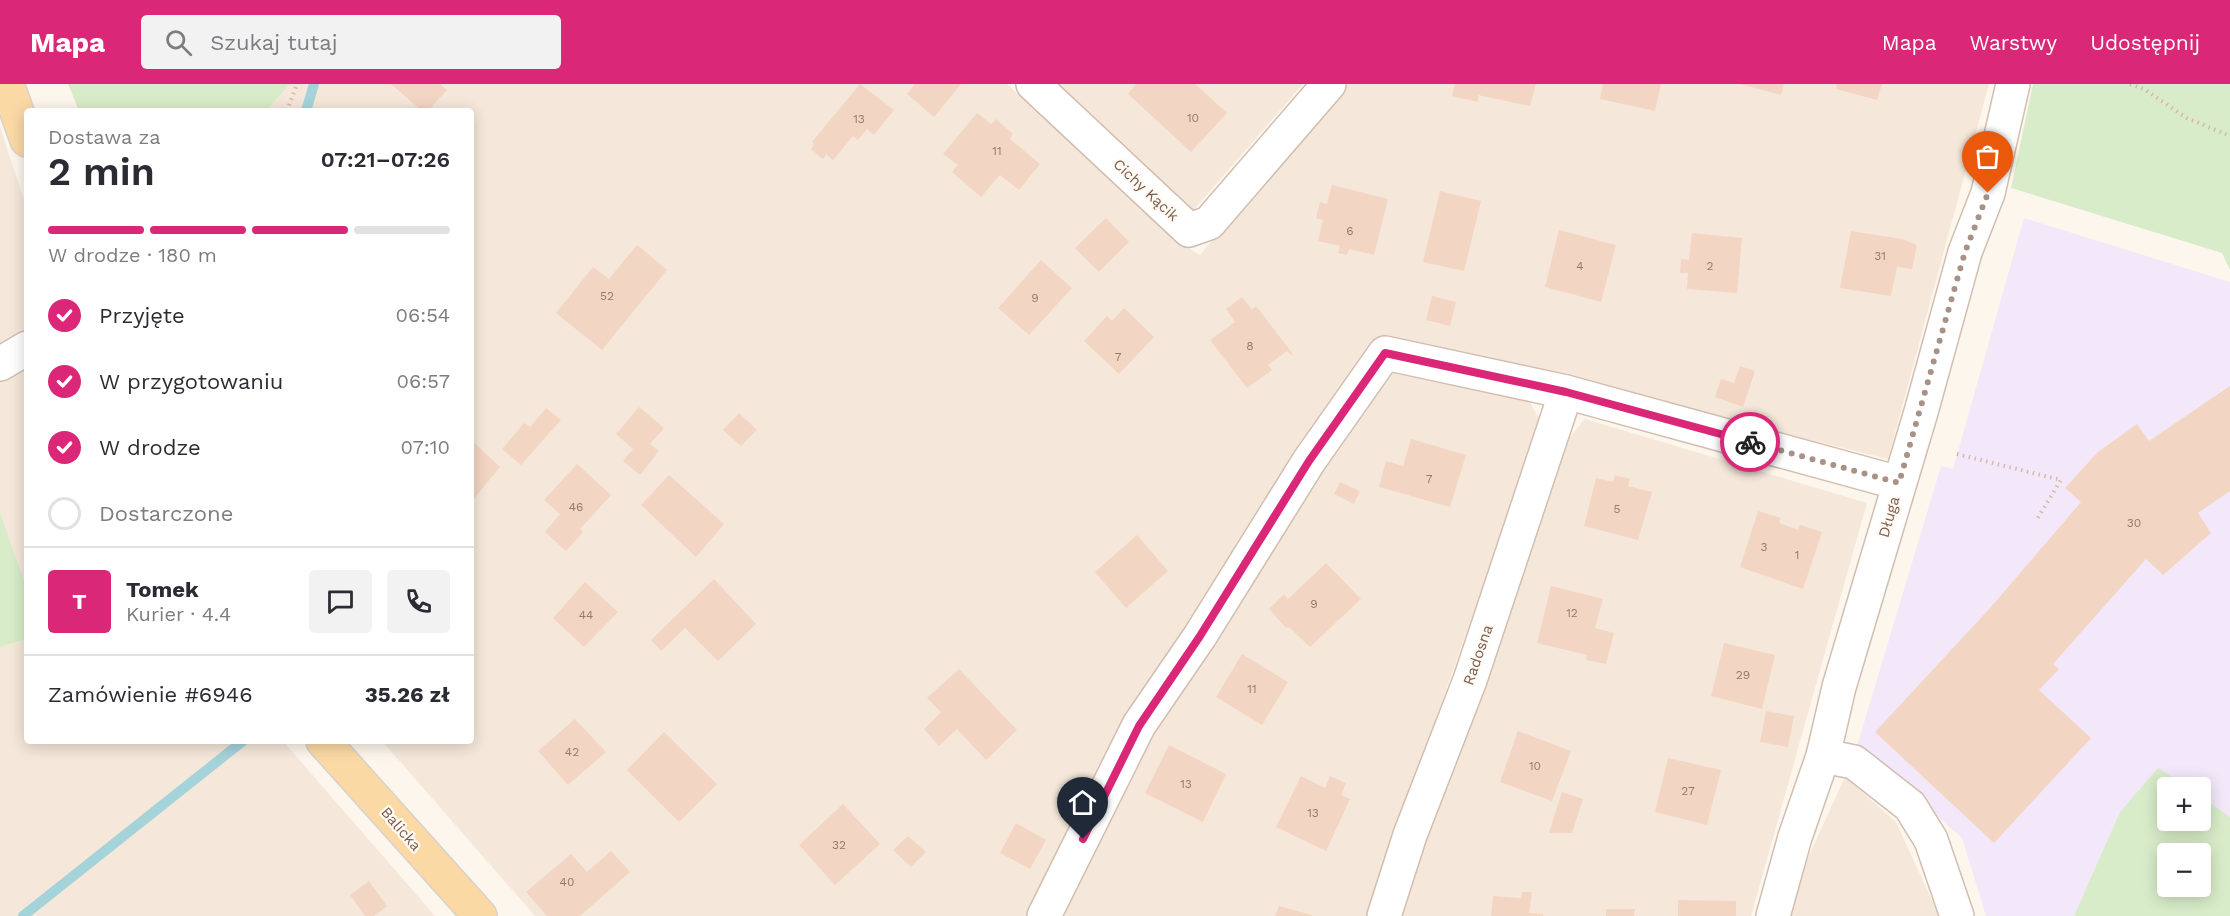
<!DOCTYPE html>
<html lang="pl">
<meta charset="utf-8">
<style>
:root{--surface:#fff;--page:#f2f2f3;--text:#2b2b33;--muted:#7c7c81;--line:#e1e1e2;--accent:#db2777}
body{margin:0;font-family:"Work Sans",sans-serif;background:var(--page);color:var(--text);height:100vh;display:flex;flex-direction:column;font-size:22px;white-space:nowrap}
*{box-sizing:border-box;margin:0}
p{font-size:20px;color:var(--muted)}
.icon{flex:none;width:33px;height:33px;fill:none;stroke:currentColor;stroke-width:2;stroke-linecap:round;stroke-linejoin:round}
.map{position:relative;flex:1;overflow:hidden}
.drawer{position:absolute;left:24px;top:24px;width:450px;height:636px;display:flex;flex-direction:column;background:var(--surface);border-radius:6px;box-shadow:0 3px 15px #0003}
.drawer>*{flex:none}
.fabs{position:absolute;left:2157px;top:693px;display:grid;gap:12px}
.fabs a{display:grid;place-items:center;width:54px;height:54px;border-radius:6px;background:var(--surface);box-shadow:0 3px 15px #0003;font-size:30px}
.pin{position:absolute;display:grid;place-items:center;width:51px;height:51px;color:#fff;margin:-62px -26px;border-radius:50% 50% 50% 0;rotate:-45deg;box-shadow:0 0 6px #0007}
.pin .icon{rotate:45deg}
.courier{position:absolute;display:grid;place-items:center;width:60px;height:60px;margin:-30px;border:4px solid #db2777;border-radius:50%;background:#fff;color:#222;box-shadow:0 2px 8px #0007}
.overview em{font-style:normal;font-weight:600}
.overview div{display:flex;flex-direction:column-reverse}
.overview{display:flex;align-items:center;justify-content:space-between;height:102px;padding:0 24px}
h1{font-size:39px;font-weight:600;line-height:45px}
.bar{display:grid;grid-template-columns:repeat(4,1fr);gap:9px 6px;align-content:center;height:72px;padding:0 24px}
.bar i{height:8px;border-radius:4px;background:var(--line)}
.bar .active{background:var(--accent)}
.bar p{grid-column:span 4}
.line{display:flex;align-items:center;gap:15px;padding:0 24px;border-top:2px solid var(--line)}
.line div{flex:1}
.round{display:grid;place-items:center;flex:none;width:63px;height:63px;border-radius:6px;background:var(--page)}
ol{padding:0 24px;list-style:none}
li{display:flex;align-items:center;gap:18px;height:66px}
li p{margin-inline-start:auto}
li .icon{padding:6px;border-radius:50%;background:var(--accent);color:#fff;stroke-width:4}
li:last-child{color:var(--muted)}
li i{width:33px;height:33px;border:3px solid var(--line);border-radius:50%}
header{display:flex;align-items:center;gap:36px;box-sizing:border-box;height:84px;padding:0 30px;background:var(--accent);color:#fff}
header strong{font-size:28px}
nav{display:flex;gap:33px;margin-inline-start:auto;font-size:21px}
.search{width:420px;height:54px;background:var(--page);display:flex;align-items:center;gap:15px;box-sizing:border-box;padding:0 21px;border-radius:6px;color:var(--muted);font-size:22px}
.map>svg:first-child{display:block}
</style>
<header>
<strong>Mapa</strong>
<div class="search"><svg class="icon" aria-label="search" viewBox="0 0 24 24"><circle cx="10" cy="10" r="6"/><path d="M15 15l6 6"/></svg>Szukaj tutaj</div>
<nav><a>Mapa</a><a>Warstwy</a><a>Udostępnij</a></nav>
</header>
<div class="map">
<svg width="2230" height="832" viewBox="0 0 2230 832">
<rect width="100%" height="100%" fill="#fdf6ec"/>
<g fill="#f5e8da">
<path d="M290,0H1007L1174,155L1200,171L1348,0H1989L1888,375L1396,254L1355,282L1139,620L1031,832H535L382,657H471V27H266Z"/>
<path d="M1051,0H1303L1190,130Z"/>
<path d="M0,43L27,125V245L0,261Z"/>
<path d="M27,279V505L0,428V294Z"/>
<path d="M1417,285L1526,312L1541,338L1366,832H1055L1158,625L1386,291Z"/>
<path d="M1585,335L1867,419L1751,832H1398L1559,366Z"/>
<path d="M27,555V657H283L435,832H0V563Z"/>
<path d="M1845,693L1896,738L1939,832H1790L1800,791Z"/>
</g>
<path fill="#f3e8fa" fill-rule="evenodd" d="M2024,134L2230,198V832H1986L1962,754L1857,662L1941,382L1953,385ZM2168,704H2200V736H2168ZM2168,770H2200V802H2168Z"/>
<g fill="#d8ecc9" fill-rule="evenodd">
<path d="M68,0H290L266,27H79Z"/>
<path d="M2033,0H2230V186L2222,169L2011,104Z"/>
<path d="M0,428L27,505V555L0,563Z"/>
<path d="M2158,684L2187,703L2168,704V736H2200L2201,713L2230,733V832H2074L2120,728ZM2168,770H2200V802H2168Z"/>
</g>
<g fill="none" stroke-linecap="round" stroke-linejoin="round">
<g stroke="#a5d3da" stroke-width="10">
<path d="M306,27L314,0"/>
<path d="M23,832L243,657"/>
</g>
</g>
<g fill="#f3d5c3">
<path d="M391,0H440L447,6L428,27H422Z"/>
<path d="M860,0L894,26L874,51L867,45L858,56L853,52L833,76L826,70L823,75L811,65L814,60L812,58Z"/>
<path d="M915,0H961L934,33L907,10Z"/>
<path d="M1136,0H1195L1227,29L1191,68L1128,10Z"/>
<path d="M1455,0H1536L1530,22L1478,11V18L1452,12Z"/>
<path d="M1603,0H1661L1655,27L1600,15Z"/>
<path d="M1740,0H1784L1781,11Z"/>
<path d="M1837,0H1882L1877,16L1836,5Z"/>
<path d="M977,29L991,40L996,35L1013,50L1010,55L1040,80L1019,106L1000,91L981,113L952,88L958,81L943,70Z"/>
<path d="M1332,101L1388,115L1374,171L1349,165L1347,171L1338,169L1340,162L1318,157L1323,136L1316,134L1320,118L1327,120Z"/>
<path d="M1440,107L1481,117L1464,187L1423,178Z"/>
<path d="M1106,134L1129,158L1099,188L1075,164Z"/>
<path d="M1559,146L1616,161L1601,218L1545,203Z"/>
<path d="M1851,147L1902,155L1917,161L1912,185L1897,183L1891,212L1840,204Z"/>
<path d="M1692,149L1742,154L1737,209L1687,205L1688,189H1680L1681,175L1689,176Z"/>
<path d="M637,161L667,186L602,266L556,229L593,183L609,195Z"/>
<path d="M1041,176L1072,204L1029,251L998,224Z"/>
<path d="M1432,212L1456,218L1450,242L1426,236Z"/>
<path d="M1242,213L1252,226L1256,222L1293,270L1291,271L1287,267L1268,281L1272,286L1247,304L1210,256L1235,238L1226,225Z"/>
<path d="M1124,224L1154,253L1119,290L1084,257L1107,232L1112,237Z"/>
<path d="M1740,282L1755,287L1743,323L1715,313L1721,295L1734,299Z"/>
<path d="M2230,302V407L2198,429L2211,449L2163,491L2146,475L2053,580L2059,585L2039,606L2091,654L1994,759L1875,648L1991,523L2081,418L2065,404L2098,368L2137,340L2149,357Z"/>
<path d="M639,323L664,344L650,360L659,367L640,391L623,377L633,365L616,350Z"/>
<path d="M546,324L561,336L521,381L502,365L524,339L530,343Z"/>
<path d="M739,329L757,346L741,362L723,346Z"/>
<path d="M1411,355L1466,371L1450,423L1379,403L1386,377L1403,382Z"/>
<path d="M471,356L500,383L471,418Z"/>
<path d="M577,380L611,411L580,445L583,448L566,467L545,448L560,430L544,416Z"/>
<path d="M669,391L724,440L696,473L641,421Z"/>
<path d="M1615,391L1630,395L1628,402L1652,408L1638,456L1584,442L1596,394L1613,398Z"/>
<path d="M1340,398L1360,407L1354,420L1334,410Z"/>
<path d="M1758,427L1781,434L1779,439L1798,446L1800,441L1822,448L1803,505L1740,483Z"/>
<path d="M1137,451L1168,487L1126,524L1095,488Z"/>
<path d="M1326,479L1361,515L1310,563L1289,543L1286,544L1269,525L1284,510L1288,515Z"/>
<path d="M714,495L756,540L718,577L685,544L661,567L651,556Z"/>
<path d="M585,498L618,528L584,563L553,534Z"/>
<path d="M1551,502L1603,515L1595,544L1614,549L1606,580L1586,576L1587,571L1537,559Z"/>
<path d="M1724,559L1775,571L1762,625L1711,612Z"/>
<path d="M1242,570L1288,598L1262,641L1216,613Z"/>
<path d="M959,585L1017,646L986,676L957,645L939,662L924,645L941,628L927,614Z"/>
<path d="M1766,627L1794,632L1788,663L1760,658Z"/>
<path d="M575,635L606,668L568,701L538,667Z"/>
<path d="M1518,647L1571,667L1552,717L1500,698Z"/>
<path d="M664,648L717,700L679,738L627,686Z"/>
<path d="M1169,661L1226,690L1203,738L1145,709Z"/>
<path d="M1668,674L1721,686L1707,741L1655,728Z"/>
<path d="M1301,692L1325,704L1330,692L1346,699L1341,711L1350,715L1326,767L1276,743Z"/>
<path d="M1562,708L1583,715L1572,749H1549Z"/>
<path d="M843,720L880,760L835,801L799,761Z"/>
<path d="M1016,739L1046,756L1030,785L1000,769Z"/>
<path d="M908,752L926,768L911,783L893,766Z"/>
<path d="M611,767L630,788L580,832H547L526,808L571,770L587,788Z"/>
<path d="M369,797L387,822L374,832H365L350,811Z"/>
<path d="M1522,808H1532L1529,829L1543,830V832H1491L1493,812L1521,814Z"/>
<path d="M1678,816L1736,817V832H1678Z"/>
<path d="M1279,822L1312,831V832H1275Z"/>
<path d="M1606,825H1635L1634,832H1606Z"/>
</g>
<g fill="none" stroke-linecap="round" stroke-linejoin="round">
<defs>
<g id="minor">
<path d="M1033,0L1189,146L1209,139L1329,0"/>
<path d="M0,280L27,264"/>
<path d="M1823,672L1854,678L1910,722L1931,756L1957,832"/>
<path d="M1044,832L1139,641L1200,552L1309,377L1385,269L1566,308L1899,399"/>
<path d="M1384,832L1410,751L1470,596L1566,308"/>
<path d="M1773,832L1795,753L1823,672L1839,603L1921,328L1965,168L1988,109L2013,0"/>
</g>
<g id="major">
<path d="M7,0L27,56"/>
<path d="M323,657L480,832"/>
</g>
</defs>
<use href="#minor" stroke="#d1beb0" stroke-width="36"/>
<use href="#major" stroke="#dad1cd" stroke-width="36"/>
<g stroke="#d9b8a5" stroke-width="4" stroke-dasharray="1.5 4.5" stroke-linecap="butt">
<path d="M2130,0L2144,5L2187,34L2230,52"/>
<path d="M287,27L297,0"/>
<path d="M1957,370L2061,396L2037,435"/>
</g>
<use href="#minor" stroke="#fff" stroke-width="33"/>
<use href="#major" stroke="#fbd9a5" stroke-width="33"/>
</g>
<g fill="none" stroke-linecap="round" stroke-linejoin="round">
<path stroke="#a89285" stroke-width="6" stroke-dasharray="0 10.8" d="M1750,358L1899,399L1965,168L1988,109"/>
<path stroke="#db2777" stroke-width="8" d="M1083,755L1139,642L1200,552L1309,377L1385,269L1566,308L1750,358"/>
</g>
<g text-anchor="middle" stroke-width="4.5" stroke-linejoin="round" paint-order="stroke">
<g font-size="12" fill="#987a6a">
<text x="1193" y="38">10</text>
<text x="859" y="39">13</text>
<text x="997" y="71">11</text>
<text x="1350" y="151">6</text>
<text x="1880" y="176">31</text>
<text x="1580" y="186">4</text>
<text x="1710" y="186">2</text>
<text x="607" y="216">52</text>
<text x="1035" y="218">9</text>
<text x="1250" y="266">8</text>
<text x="1118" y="277">7</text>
<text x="1429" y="399">7</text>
<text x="576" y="427">46</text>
<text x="1617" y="429">5</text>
<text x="2134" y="443">30</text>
<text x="1764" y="467">3</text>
<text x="1797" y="475">1</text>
<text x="1314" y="524">9</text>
<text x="1572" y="533">12</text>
<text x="586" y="535">44</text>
<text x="1743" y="595">29</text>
<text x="1252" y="609">11</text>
<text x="572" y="672">42</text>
<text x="1535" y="686">10</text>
<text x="1186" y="704">13</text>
<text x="1688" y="711">27</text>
<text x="1313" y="733">13</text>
<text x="839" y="765">32</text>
<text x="567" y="802">40</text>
</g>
<g font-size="15" fill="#7a5c4d" stroke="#fffaf3">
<text transform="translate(1146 106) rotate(43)" y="5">Cichy Kącik</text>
<text transform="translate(1889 433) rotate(-74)" y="5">Długa</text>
<text transform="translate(1478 571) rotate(-71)" y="5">Radosna</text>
<text transform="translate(401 745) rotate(49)" y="5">Balicka</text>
</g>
</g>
</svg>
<div class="fabs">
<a>+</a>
<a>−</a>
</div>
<div class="pin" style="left:1988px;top:109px;background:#ea580c"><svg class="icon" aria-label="bag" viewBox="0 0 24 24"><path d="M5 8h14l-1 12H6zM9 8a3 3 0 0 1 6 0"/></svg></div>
<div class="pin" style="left:1083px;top:755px;background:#1f2937"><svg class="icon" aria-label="home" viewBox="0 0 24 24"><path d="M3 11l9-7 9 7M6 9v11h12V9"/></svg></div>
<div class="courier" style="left:1750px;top:358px"><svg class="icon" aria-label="bike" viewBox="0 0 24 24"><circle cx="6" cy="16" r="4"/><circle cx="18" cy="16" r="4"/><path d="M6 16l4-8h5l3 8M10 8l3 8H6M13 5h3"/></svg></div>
<section class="drawer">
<div class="overview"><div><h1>2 min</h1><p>Dostawa za</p></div><em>07:21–07:26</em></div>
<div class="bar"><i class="active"></i><i class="active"></i><i class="active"></i><i></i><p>W drodze · 180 m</p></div>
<ol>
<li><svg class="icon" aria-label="check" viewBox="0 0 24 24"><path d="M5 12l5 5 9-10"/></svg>Przyjęte<p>06:54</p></li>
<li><svg class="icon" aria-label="check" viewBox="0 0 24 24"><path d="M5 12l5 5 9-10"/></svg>W przygotowaniu<p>06:57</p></li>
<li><svg class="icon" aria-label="check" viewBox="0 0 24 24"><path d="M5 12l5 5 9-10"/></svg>W drodze<p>07:10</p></li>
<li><i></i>Dostarczone</li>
</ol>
<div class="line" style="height:108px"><b class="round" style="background:var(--accent);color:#fff">T</b><div><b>Tomek</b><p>Kurier · 4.4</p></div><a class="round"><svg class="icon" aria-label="chat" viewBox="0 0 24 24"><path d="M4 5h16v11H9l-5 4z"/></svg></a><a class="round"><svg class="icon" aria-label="phone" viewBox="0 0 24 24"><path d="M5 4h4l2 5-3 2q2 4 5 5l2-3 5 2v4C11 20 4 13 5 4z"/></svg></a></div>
<div class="line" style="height:78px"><div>Zamówienie #6946</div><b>35.26 zł</b></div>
</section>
</div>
